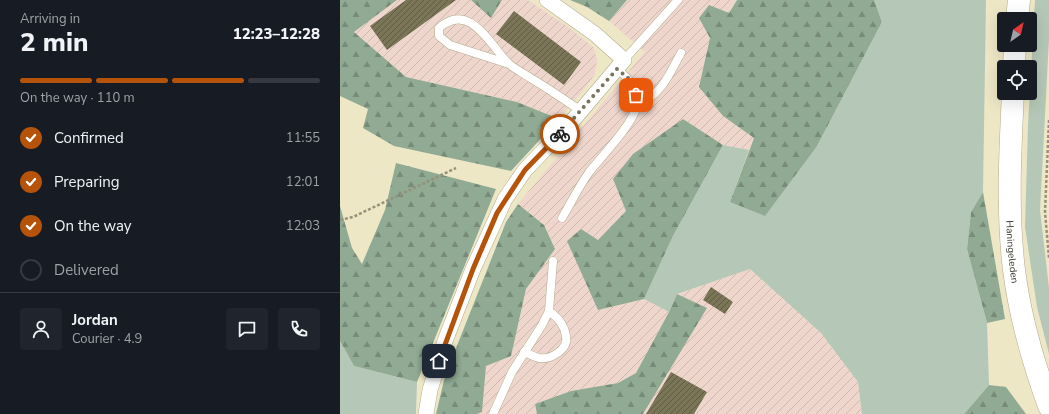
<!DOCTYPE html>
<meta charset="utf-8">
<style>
:root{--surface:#171b24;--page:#20242c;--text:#f1f3f6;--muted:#9ea1a6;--line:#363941;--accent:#b45309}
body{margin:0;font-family:"Nunito Sans",sans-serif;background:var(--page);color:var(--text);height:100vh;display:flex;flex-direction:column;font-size:15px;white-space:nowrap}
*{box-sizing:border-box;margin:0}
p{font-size:13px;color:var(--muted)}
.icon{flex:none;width:22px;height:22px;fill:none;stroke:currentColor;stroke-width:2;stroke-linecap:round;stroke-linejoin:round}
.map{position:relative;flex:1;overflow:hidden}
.panel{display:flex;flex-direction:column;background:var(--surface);width:340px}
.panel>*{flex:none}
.needle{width:26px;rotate:34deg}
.controls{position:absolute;left:657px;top:12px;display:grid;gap:8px}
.controls a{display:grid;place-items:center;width:40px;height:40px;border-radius:4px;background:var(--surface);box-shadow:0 4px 16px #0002;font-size:20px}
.pin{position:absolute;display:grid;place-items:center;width:34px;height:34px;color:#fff;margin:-17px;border-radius:8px;box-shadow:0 2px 6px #0006}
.courier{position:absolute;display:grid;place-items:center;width:40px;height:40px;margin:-20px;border:3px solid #b45309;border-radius:50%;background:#fff;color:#222;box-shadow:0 1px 5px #0007}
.overview em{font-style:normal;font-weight:800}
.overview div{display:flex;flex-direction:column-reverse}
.overview{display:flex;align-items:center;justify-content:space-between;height:68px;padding:0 20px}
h1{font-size:26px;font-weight:800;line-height:30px}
.bar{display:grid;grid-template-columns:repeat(4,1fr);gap:6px 4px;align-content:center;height:48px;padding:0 20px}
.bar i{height:5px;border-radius:3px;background:var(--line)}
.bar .current{background:var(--accent)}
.bar p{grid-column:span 4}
.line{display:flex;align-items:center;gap:10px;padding:0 20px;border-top:1px solid var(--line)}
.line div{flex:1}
.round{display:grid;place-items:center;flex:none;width:42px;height:42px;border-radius:4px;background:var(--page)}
ol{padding:0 20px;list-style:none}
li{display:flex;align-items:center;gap:12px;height:44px}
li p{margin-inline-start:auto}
li .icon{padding:4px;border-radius:50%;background:var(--accent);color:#fff;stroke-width:4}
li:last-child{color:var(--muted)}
li i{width:22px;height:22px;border:2px solid var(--line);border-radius:50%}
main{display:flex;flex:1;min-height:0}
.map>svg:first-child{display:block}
</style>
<main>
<section class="panel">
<div class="overview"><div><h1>2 min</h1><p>Arriving in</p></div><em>12:23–12:28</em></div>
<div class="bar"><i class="current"></i><i class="current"></i><i class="current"></i><i></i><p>On the way · 110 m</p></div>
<ol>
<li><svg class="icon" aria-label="check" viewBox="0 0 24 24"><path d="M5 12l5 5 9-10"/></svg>Confirmed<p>11:55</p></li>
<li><svg class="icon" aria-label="check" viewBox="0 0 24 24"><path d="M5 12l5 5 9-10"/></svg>Preparing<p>12:01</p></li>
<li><svg class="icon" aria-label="check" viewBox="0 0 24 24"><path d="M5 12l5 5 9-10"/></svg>On the way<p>12:03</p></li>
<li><i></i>Delivered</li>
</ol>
<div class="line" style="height:72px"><a class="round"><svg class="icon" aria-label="person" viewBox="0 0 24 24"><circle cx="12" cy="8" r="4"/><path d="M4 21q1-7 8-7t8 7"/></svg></a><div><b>Jordan</b><p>Courier · 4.9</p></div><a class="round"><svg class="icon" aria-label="chat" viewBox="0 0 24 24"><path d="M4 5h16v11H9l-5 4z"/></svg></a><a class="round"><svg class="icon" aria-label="phone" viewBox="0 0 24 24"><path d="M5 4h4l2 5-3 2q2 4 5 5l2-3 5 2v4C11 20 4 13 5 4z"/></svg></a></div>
</section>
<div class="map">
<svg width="709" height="414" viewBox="0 0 709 414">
<defs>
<pattern id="industrial-furrows" width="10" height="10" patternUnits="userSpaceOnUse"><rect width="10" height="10" fill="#efd6cd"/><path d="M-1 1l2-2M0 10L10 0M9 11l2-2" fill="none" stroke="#ceb8b0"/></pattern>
<pattern id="forest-firs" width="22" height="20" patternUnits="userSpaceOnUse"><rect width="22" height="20" fill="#90aa93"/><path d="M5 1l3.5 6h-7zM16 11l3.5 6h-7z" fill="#778b78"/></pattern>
<pattern id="building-hatch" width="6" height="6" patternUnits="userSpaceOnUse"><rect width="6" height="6" fill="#7b7557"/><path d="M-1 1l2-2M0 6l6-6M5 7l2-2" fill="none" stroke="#605c44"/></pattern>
</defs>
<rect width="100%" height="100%" fill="#ede7c6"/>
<g fill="url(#industrial-furrows)">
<path d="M57,0H131L151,18L162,0H188L230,28L254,48L257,60L255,74L246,87L219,119L177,102L66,77L14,32Z"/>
<path d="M287,0H397L370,38L359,87L383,116L414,138L409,150L383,145L343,119L273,179L286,211L258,240V310L304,299L329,312L296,373L278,383L231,391L195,404L197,414H137L142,412L146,366L171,356L186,289L215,249L204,225L178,204L305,52L269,21Z"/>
<path d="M410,269L481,333L518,382L522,414H303L366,308L337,294Z"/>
</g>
<g fill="#b5c8b7">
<path d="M534,0H646L643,192L631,212L627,249L647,323L649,385L624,414H522L518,382L481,333L410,269L337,294L329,312L304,299L333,236L383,145L409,150L390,202L477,146L542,22Z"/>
<path d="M695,0H709V40L700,210L709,288V354L697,307L685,227L688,125Z"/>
<path d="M0,341L14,366L77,382L76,414H0Z"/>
</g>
<g fill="url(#forest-firs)">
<path d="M0,0H57L14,32L66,77L177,102L219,119L171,171L54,146L23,128L28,109L0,96Z"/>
<path d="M131,0H162L151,18Z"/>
<path d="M230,0H287L269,21L247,7Z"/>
<path d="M397,0H534L542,22L477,146L425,216L390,202L414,138L383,116L359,87L370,38L359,18L369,5L389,13Z"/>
<path d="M343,119L383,145L333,236L304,299L258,310L227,241L241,229L258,240L286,211L273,179L293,154Z"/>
<path d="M56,163L156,189L77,382L14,366L0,341V206L12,248L22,264L45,210Z"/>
<path d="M643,192L665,319L647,323L627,249L631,212Z"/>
<path d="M178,204L204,225L215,249L186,289L171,356L146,366L142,412L137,414H96L105,376L166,222Z"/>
<path d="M337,294L367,308L303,414H197L195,404L231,391L278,383L296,373L329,312Z"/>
<path d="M649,385L666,387L686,414H624Z"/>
</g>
<g fill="url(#building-hatch)">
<path d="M66,0H116L47,50L30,26Z"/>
<path d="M174,11L241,62L224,85L156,34Z"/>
<path d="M371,287L393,302L385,314L363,300Z"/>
<path d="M331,372L367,392L354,414H306Z"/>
</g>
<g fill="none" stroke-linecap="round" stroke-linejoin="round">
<defs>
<g id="lane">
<path d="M284,60L338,0"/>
<path d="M169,64L110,45L99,36V28C130,0 151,47 169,64C176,70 185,74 192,79C209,89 225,100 241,111"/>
<path d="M298,103C321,97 330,72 341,53"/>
<path d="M222,218C231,203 239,186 250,171C262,156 295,122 297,104C300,90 287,77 277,69"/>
<path d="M184,352C189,354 194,357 199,358C211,360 229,349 226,336C224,324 218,318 209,311"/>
<path d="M153,414L172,372L202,325L209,311L213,261"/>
</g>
<path id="street" d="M86,414L90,390L105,341L133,269L165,199L185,170L234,119L284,60L255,34L207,0"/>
<g id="secondary">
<path d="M677,19L679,0"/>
<path d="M674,67L675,45"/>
<path id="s1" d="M673,93C670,152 667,212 674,270C680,317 693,362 709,406"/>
</g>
</defs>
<use href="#lane" stroke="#b2ac8c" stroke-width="9"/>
<use href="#street" stroke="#b2ac8c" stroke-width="16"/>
<use href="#secondary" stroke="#b2ac8c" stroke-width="23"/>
<g stroke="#96917a" stroke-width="2.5" stroke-dasharray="3 2" stroke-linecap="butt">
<path d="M709,120L705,212L709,258"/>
<path d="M0,220L13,217L116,168"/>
</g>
<use href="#lane" stroke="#fff" stroke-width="8"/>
<use href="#street" stroke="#fff" stroke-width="15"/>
<use href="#secondary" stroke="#fff" stroke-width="22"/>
</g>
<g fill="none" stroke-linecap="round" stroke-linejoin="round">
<path stroke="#787460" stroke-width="4" stroke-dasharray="0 7.2" d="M220,134L277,69L288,78L296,95"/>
<path stroke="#b45309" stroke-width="5" d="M99,361L133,269L157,213L185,170L220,134"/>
</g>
<g text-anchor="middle" stroke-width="4" stroke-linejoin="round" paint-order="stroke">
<g font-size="10" fill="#393629" stroke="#fff">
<text dy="4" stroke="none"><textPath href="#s1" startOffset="159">Haningeleden</textPath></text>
</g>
</g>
</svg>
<div class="controls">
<a><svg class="needle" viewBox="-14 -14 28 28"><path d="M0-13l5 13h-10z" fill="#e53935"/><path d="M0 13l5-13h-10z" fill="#9ea1a6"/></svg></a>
<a><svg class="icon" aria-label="locate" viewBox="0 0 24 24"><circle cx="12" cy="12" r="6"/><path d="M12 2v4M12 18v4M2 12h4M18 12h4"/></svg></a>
</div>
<div class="pin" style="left:296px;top:95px;background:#ea580c"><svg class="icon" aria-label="bag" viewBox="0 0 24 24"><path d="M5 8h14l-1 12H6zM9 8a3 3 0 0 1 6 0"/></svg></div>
<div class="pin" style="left:99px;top:361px;background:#1f2937"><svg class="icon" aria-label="home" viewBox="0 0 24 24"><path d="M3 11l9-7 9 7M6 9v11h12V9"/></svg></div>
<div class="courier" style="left:220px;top:134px"><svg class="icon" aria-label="bike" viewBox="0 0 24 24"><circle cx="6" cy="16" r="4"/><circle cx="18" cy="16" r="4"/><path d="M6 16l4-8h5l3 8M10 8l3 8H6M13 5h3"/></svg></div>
</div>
</main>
